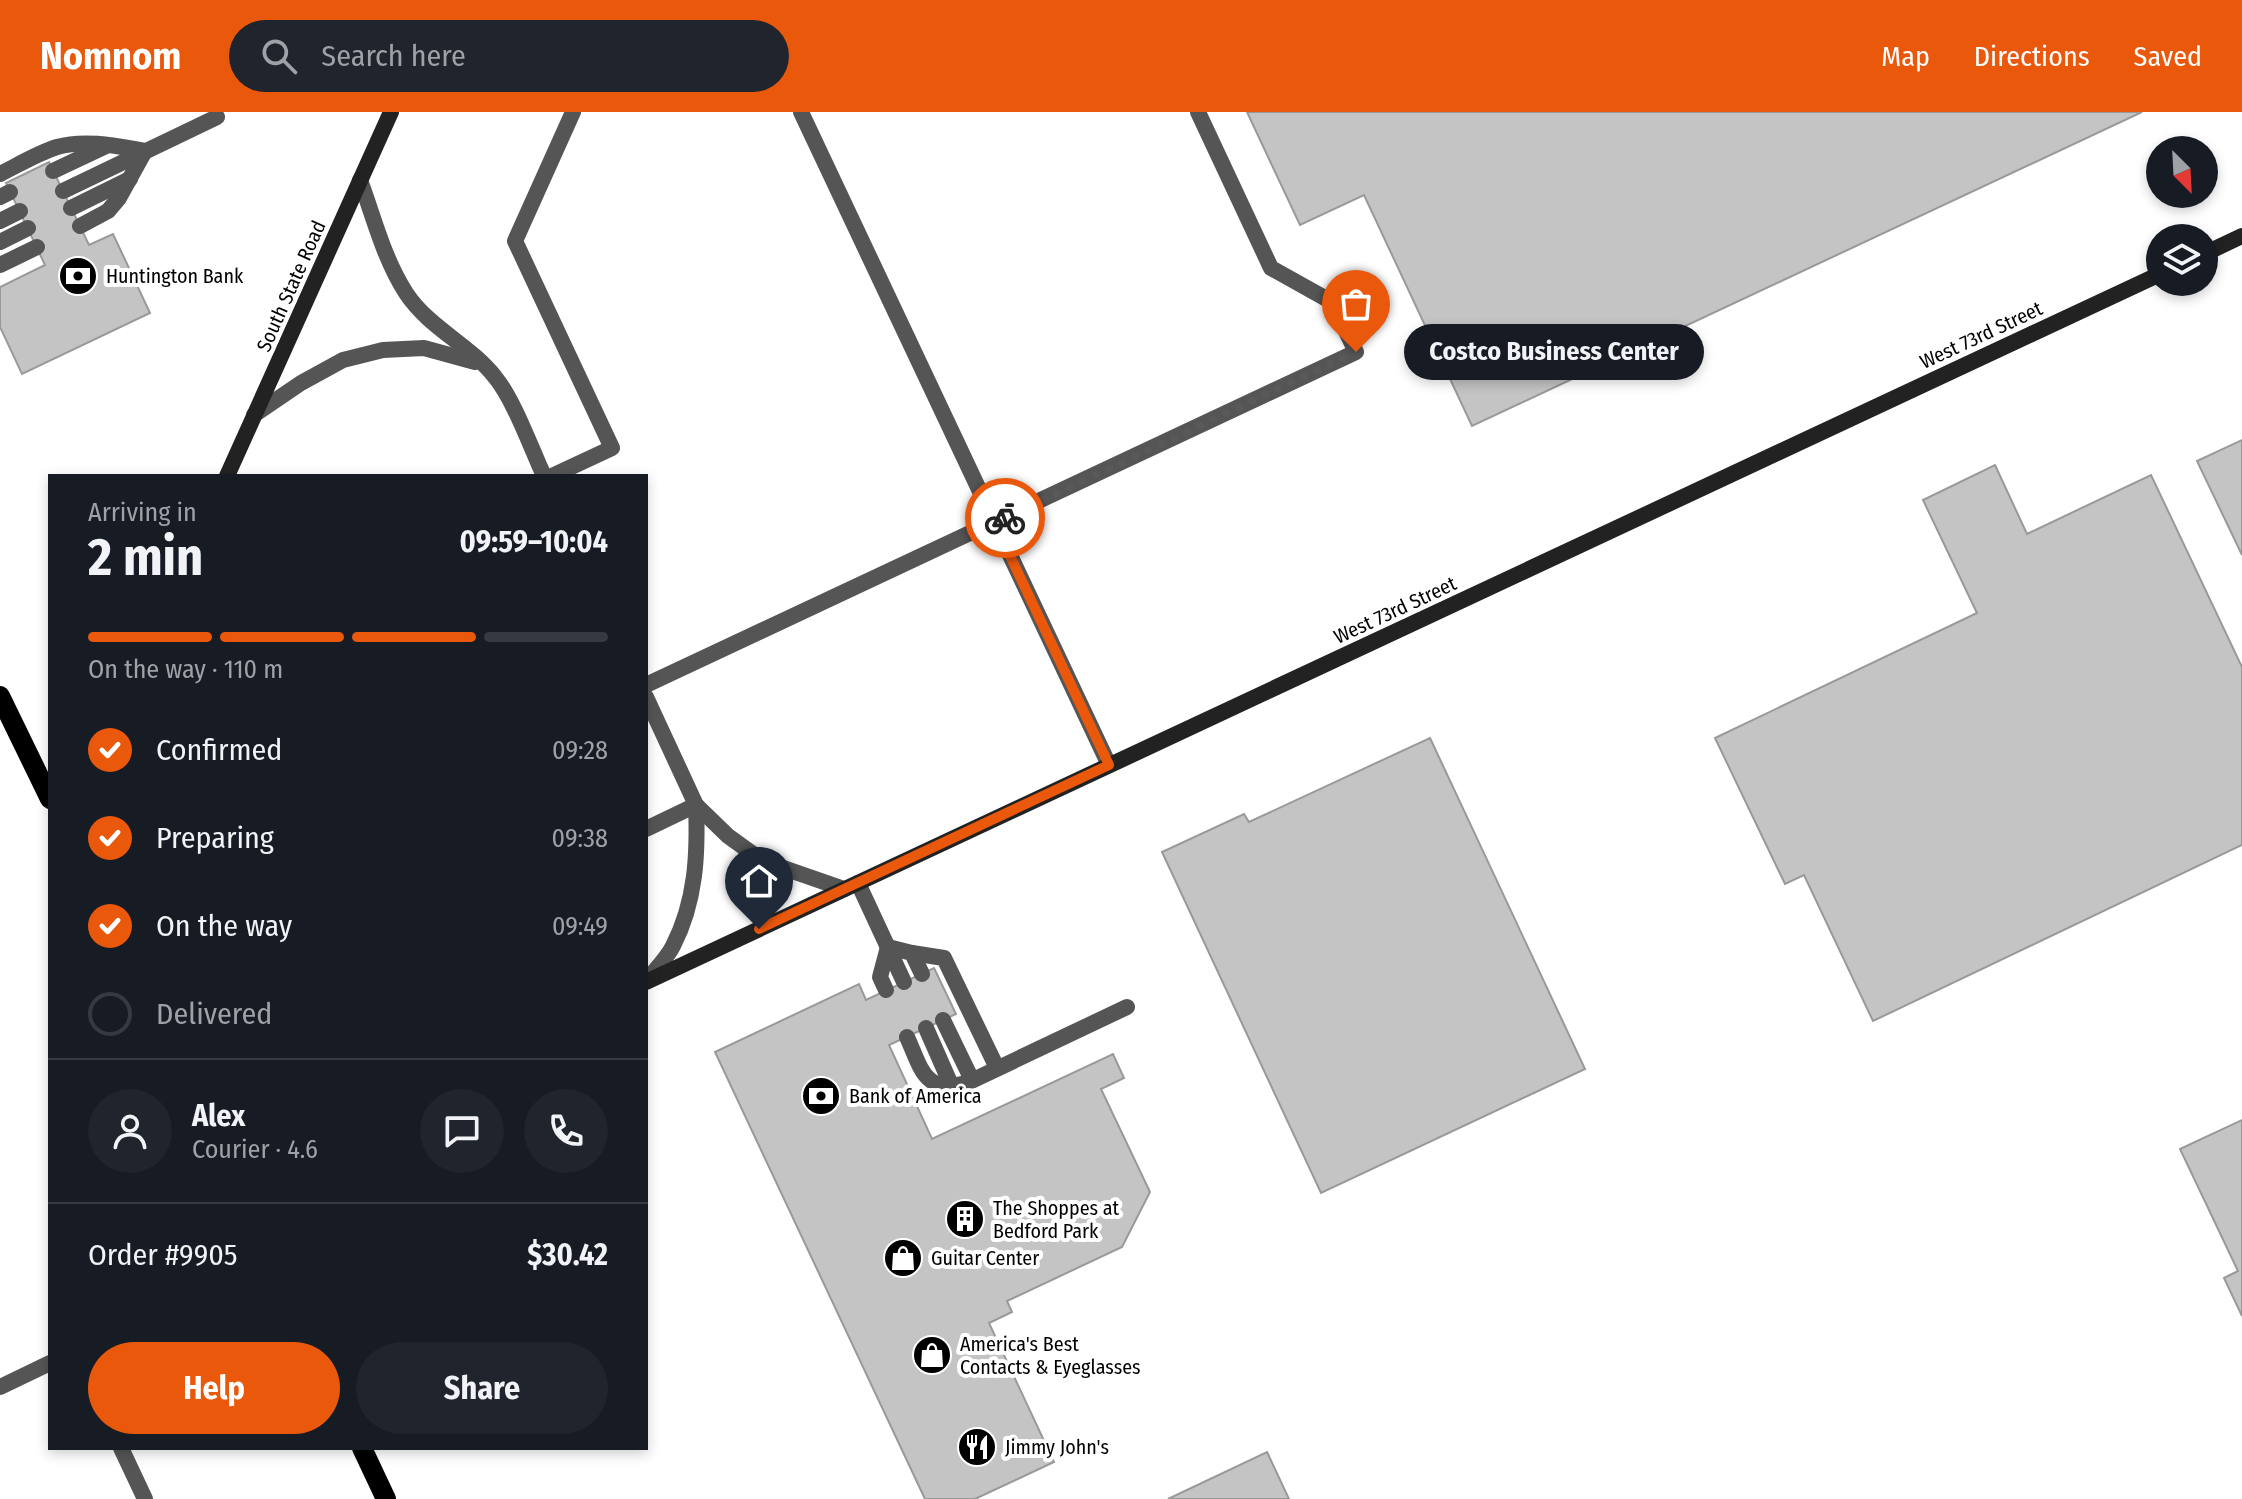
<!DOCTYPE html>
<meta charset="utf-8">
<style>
:root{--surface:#171b24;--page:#20242c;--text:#f1f3f6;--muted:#9ea1a6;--line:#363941;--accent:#ea580c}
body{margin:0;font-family:"Fira Sans Condensed",sans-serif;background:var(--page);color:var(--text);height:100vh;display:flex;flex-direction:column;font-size:30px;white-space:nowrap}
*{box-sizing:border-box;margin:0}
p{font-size:26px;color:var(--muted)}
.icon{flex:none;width:44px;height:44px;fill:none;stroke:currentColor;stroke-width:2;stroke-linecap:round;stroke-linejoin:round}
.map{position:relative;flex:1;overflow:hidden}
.side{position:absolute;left:48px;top:362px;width:600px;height:976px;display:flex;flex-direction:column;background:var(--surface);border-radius:0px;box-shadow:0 4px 12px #0003}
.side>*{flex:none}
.needle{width:52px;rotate:156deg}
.buttons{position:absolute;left:2146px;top:24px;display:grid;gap:16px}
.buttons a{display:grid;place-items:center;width:72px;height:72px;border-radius:50%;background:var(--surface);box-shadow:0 4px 12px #0003;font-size:40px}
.pin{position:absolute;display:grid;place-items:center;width:68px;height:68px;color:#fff;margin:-82px -34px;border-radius:50% 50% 50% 0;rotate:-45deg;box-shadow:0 0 8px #0007}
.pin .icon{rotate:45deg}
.courier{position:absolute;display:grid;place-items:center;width:80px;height:80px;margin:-40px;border:6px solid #ea580c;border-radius:50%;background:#fff;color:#222;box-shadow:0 2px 10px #0007}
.bubble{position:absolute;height:56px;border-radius:28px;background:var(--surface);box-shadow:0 4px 12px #0003;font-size:26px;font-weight:700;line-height:56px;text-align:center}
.headline em{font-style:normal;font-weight:700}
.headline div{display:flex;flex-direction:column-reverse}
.headline{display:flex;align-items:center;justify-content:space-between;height:136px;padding:0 40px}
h1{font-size:52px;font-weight:700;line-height:60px}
.bar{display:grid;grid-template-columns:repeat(4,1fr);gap:12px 8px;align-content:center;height:96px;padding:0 40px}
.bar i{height:10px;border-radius:6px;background:var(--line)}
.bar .on{background:var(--accent)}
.bar p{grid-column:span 4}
.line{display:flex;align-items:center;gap:20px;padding:0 40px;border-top:2px solid var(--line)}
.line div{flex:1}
.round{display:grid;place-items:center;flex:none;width:84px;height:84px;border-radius:42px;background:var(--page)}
ol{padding:0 40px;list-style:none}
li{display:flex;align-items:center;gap:24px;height:88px}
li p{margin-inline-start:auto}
li .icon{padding:8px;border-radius:50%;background:var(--accent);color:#fff;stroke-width:4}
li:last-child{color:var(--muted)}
li i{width:44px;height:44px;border:4px solid var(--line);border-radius:50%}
.button{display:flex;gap:16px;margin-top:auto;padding:16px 40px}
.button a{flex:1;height:92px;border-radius:48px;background:var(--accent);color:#fff;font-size:32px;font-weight:700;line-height:92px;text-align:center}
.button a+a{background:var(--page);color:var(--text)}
header{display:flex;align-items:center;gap:48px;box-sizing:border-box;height:112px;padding:0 40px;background:var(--accent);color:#fff}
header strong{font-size:38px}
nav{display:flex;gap:44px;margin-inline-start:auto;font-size:28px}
.search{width:560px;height:72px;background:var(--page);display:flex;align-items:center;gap:20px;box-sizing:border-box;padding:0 28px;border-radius:44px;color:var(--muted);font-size:30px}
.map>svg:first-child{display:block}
</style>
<header>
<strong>Nomnom</strong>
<div class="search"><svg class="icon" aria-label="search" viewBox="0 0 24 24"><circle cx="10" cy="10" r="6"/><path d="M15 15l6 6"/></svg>Search here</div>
<nav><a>Map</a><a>Directions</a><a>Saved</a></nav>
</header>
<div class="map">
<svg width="2242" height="1387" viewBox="0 0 2242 1387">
<rect width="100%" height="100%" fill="#fff"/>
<g fill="#c4c4c4" stroke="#999" stroke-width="2">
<path d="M1247,0H2142L1472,314L1364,83L1300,113Z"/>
<path d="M49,50L89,133L113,122L150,201L22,262L0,215V175L45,153L6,71Z"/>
<path d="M2242,328V443L2197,349Z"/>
<path d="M1995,353L2027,422L2151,363L2242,555V733L1873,909L1804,763L1785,772L1715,626L1977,501L1923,388Z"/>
<path d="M1430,626L1585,957L1321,1081L1162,740L1244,702L1249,710Z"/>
<path d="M934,856L956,902L889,933L932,1027L1113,942L1124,966L1101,977L1150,1080L1122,1135L1007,1189L1012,1200L989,1211L1054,1350L975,1387H925L715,940L859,872L866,888Z"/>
<path d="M2242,1008V1204L2224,1166L2238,1159L2180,1037Z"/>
<path d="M1267,1340L1289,1387H1168Z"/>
</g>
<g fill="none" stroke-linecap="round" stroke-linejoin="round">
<g stroke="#555" stroke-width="16">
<path d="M801,0L1109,653"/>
<path d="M53,59L106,34"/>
<path d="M0,62C18,53 38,41 57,35C85,27 117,34 145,39L119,86L108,99L80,114"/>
<path d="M360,68C374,106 384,147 406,181C429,216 470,233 495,265C514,288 531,336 544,364"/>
<path d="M63,79L217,5"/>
<path d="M0,85L10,80"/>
<path d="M71,96L130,67"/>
<path d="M0,109L20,99"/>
<path d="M0,130L28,116"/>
<path d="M0,153L37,135"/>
<path d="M254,303L301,271L343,248L383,238L424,236L475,250"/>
<path d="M552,364L612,336L515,129L573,0"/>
<path d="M646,573L1356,240L1332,190L1271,156L1198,0"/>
<path d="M646,585L696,693L728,724L753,742L772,752L844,777"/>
<path d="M646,717L696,693"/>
<path d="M858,771L904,870"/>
<path d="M912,841L944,846L997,956"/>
<path d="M646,869C655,858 667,846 673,834C696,789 698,742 696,693"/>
<path d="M886,878L880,865L888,835L912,841L922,862"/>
<path d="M943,908L972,968"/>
<path d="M926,916L952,975"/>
<path d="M907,925C922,958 924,982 967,971L1127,895"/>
<path d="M0,1275L50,1251"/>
<path d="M121,1336L145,1387"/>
</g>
<g stroke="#222" stroke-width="16">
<path d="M2204,142L2242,124"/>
<path d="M227,364L391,0"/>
<path d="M646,870L2160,162"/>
</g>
<g stroke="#000" stroke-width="20">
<path d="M0,584L50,687"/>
<path d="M362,1336L386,1387"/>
</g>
</g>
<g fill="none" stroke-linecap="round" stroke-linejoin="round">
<path stroke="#595959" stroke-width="8" stroke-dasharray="0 14.4" d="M1005,406L1356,240"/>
<path stroke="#ea580c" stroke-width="10" d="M759,817L1109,653L994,410L1005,406"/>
</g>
<defs>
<symbol id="bank-disc" viewBox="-11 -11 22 22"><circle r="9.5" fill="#000" stroke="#fff"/><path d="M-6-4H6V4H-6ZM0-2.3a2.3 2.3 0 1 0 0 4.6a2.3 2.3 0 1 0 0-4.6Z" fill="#fff"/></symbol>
<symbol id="building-disc" viewBox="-11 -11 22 22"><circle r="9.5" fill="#000" stroke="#fff"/><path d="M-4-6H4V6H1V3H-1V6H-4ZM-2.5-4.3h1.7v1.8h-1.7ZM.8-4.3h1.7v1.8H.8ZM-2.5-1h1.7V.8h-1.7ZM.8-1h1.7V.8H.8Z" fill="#fff"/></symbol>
<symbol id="shop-disc" viewBox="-11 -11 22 22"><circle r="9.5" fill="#000" stroke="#fff"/><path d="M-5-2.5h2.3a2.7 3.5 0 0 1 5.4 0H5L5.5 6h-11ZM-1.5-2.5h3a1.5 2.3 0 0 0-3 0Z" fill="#fff"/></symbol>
<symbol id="restaurant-disc" viewBox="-11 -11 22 22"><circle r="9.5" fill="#000" stroke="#fff"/><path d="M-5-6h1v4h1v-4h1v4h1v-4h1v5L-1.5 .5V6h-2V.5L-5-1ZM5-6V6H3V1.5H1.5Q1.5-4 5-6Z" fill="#fff"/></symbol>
</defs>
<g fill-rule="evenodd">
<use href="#bank-disc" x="56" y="142" width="44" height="44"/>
<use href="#bank-disc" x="799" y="962" width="44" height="44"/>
<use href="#building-disc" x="943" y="1085" width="44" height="44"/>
<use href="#shop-disc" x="881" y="1124" width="44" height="44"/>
<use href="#shop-disc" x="910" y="1221" width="44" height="44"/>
<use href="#restaurant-disc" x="955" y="1313" width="44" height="44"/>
</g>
<g text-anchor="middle" stroke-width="8" stroke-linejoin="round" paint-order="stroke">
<g font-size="20" fill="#000" stroke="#fff" text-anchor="start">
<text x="106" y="171">Huntington Bank</text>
<text x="849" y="991">Bank of America</text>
<text x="993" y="1103">The Shoppes at<tspan x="993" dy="23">Bedford Park</tspan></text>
<text x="931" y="1153">Guitar Center</text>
<text x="960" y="1239">America's Best<tspan x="960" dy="23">Contacts &amp; Eyeglasses</tspan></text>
<text x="1005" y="1342">Jimmy John's</text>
</g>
<g font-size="20" fill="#000" stroke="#fff">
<text transform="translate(291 174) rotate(-66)" y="7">South State Road</text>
<text transform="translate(1981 223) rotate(-25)" y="7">West 73rd Street</text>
<text transform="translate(1395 498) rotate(-25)" y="7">West 73rd Street</text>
</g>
</g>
</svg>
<div class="buttons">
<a><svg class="needle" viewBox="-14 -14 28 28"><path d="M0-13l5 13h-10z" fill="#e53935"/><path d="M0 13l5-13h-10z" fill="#9ea1a6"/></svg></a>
<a><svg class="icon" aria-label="layers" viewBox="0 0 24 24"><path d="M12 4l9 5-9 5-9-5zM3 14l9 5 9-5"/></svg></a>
</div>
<div class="pin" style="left:1356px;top:240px;background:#ea580c"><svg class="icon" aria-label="bag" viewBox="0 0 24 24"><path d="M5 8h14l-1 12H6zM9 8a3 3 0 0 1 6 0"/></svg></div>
<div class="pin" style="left:759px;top:817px;background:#1f2937"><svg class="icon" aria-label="home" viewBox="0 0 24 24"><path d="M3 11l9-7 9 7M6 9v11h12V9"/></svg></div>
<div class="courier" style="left:1005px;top:406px"><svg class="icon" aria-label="bike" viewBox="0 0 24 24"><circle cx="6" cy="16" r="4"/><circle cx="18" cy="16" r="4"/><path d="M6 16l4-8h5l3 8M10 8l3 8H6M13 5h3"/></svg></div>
<div class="bubble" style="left:1404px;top:212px;width:300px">Costco Business Center</div>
<section class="side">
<div class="headline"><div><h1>2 min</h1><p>Arriving in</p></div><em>09:59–10:04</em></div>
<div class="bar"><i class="on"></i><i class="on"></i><i class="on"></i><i></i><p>On the way · 110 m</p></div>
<ol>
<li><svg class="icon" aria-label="check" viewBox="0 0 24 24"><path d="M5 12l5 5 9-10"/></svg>Confirmed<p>09:28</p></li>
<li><svg class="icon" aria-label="check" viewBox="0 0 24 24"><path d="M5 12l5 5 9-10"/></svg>Preparing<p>09:38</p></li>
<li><svg class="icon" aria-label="check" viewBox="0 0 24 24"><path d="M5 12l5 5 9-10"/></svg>On the way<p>09:49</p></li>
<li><i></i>Delivered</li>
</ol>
<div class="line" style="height:144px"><a class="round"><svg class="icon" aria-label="person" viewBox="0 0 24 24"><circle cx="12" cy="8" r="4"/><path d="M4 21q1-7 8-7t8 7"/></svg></a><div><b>Alex</b><p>Courier · 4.6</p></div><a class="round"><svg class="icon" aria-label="chat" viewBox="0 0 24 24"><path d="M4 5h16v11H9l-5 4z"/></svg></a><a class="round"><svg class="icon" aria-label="phone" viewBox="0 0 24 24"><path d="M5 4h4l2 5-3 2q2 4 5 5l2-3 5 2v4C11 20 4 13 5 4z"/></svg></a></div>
<div class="line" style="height:104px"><div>Order #9905</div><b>$30.42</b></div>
<div class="button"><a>Help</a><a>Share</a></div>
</section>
</div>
